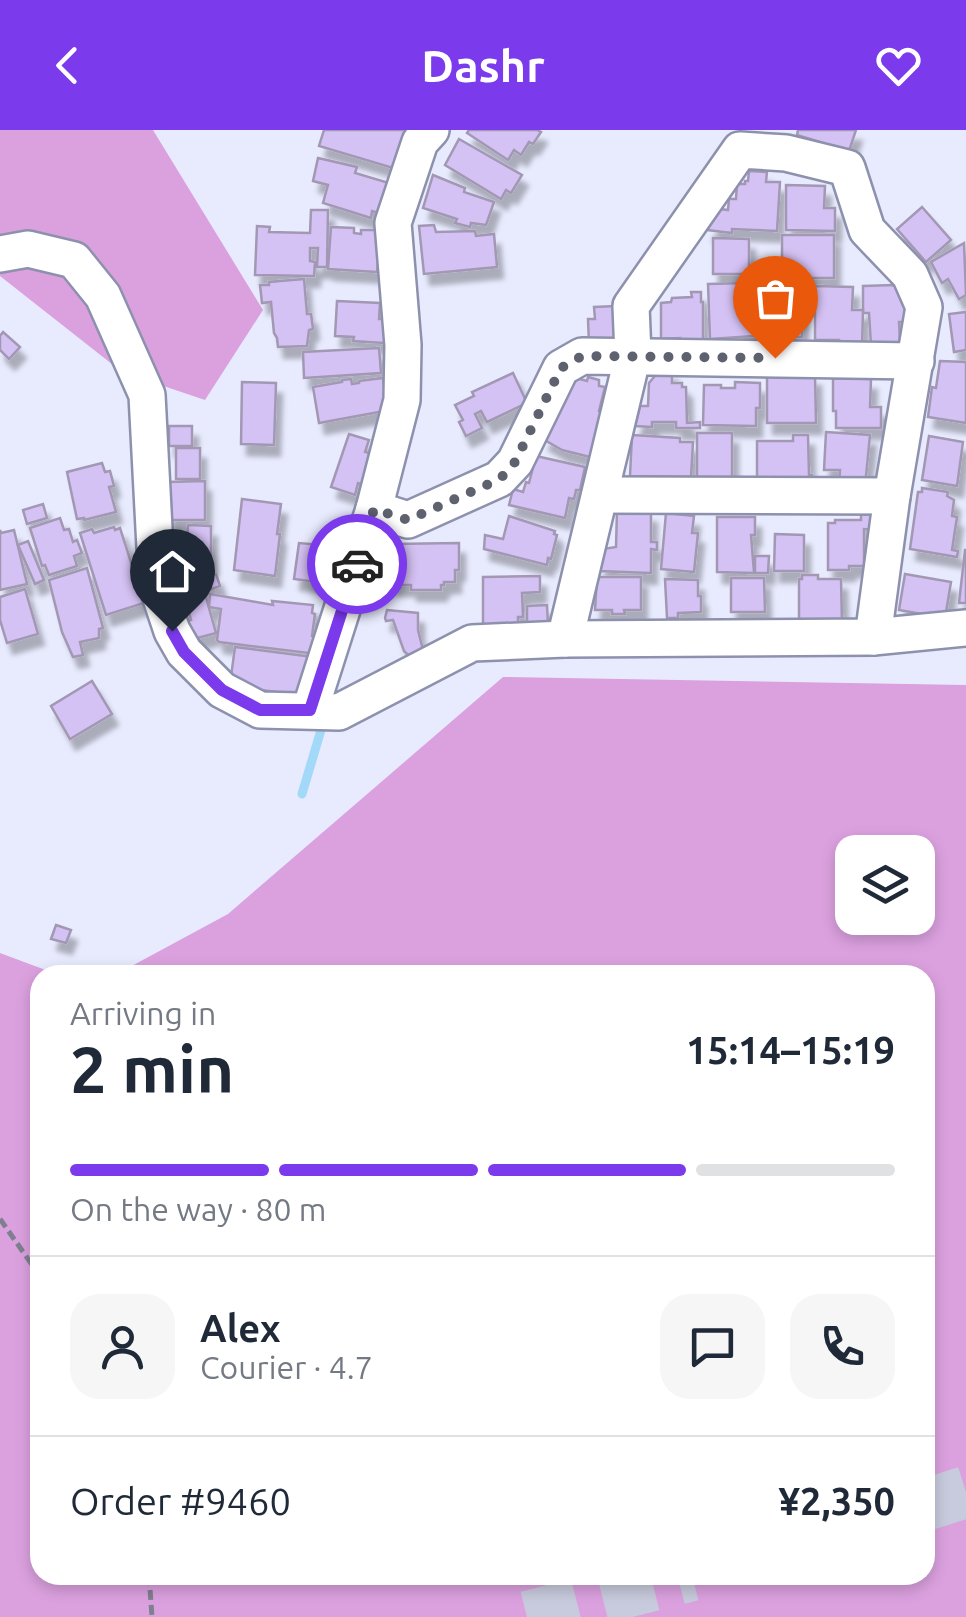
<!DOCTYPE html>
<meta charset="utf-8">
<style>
:root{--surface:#fff;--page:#f6f6f7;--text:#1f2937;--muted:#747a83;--line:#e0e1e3;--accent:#7c3aed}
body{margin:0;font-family:Ubuntu,sans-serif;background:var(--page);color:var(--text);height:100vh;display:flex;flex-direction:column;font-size:38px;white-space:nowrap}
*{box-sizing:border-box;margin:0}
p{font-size:32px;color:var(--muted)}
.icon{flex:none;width:55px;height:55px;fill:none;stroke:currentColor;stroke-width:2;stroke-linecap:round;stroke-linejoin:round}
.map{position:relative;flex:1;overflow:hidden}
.details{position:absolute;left:30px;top:835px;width:905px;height:620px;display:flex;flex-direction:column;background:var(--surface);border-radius:30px;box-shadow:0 5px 15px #0003}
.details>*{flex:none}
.buttons{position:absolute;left:835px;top:705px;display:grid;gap:20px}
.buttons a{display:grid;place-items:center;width:100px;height:100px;border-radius:20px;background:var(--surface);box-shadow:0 5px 15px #0003;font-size:50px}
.pin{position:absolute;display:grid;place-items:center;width:85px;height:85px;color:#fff;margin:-102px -42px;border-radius:50% 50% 50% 0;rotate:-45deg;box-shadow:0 0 10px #0007}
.pin .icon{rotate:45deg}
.courier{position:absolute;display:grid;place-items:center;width:100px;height:100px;margin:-50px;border:8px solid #7c3aed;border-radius:50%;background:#fff;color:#222;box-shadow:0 2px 12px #0007}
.summary em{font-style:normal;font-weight:700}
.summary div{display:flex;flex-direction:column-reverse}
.summary{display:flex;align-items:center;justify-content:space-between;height:170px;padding:0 40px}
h1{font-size:65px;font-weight:700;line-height:75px}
.bar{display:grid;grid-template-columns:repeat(4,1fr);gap:15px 10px;align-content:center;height:120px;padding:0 40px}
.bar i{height:12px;border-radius:8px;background:var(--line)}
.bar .current{background:var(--accent)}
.bar p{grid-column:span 4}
.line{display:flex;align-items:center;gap:25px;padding:0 40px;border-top:2px solid var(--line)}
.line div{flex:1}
.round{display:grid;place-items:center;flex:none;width:105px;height:105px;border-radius:30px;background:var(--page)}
header{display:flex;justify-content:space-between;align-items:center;height:130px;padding:0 40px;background:var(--accent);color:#fff;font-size:45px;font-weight:700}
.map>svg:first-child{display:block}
</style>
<header><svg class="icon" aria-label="back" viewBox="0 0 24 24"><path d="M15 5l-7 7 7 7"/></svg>Dashr<svg class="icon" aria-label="heart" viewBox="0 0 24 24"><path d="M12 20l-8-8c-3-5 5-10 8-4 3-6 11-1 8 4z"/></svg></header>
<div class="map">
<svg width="966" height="1487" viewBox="0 0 966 1487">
<defs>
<filter id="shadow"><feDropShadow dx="6" dy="11" stdDeviation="2.5" flood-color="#0004"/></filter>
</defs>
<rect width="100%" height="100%" fill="#e8ebfe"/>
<g fill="#dba1df" fill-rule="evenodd">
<path d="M0,0H153L263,180L205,270L122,242L0,146Z"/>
<path d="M503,547L966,555V1487H0V823L59,845H40V1445H925V845H115L228,784ZM918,722V788H852V722Z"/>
</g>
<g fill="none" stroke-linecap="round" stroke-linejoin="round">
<path stroke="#a3d9f8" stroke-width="9" d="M302,664L324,590"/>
</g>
<g fill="#d5c2f4" stroke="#a298b4" stroke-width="2.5" filter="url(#shadow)">
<path d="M324,0H406L405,3L409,5L393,38L319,16Z"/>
<path d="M469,0H537L541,2L533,14L529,12L521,25L514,20L508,30L467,3Z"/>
<path d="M798,0H856L849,21L797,5Z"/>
<path d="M459,9L522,45L511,63L506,60L501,69L445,35Z"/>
<path d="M318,28L357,37L355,43L389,53L379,83L372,81L371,88L323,73L328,55L313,51Z"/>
<path d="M749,41L767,42L766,52H780L777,101L732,99V103L707,100L720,79L728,80L729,69H736L737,54H745V51H748Z"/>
<path d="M433,45L465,58L464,62L494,72L486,95L471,93L470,97L455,93L457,89L423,78Z"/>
<path d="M786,55L825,56L824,78H835V101L786,100Z"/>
<path d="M922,77L951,110L926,132L897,99Z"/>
<path d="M311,80H328L327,137H317L318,118H310V131L315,132L314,146L255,145L257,96L270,97L269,102L310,103Z"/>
<path d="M434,95L436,102L475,101L476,106L494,104L497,137L424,144L419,96Z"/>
<path d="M331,97L354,98V103L361,104V100H387L379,121L377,142L328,139Z"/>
<rect x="782" y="105" width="52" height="43"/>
<path d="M713,108L749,109V144H713Z"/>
<path d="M964,113L966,165L959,169L948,149L942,153L931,132Z"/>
<path d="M304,149L307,184H311L313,199L309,200L307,216L278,217L277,208L274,203L271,172L262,173L260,155H269V152Z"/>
<path d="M747,153V157H750V197H754V206L710,209L708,154Z"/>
<path d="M894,155L904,167L906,192H899L900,213L871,215L869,183H863V156Z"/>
<path d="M815,156L853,157L852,180H863L862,218L839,217V210H815Z"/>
<path d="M763,161L798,162L797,175H803L802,207L762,206Z"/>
<path d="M691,162H701V172H703V217H679L680,208L661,209V173L671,172L672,168L692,167Z"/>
<path d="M337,171L380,173L379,189H385L384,213L353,211L354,207L335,206Z"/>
<path d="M616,176L617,215H589L588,189H595L594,177Z"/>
<path d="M966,182V220L954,222L949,184Z"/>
<path d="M3,202L20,217L9,229L0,220V206Z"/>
<path d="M379,218L381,243L304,248L303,222Z"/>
<path d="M940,231L966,232V293L928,287L932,257L936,258Z"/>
<path d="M660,240H672V253H682V257H686L687,293L700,292V298H676V292H652V297L635,296L640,276H648L649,253Z"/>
<path d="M513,243L527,273L487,292L481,281L475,284L482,298L466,306L459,292L463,290L455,275L474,266L472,262Z"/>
<path d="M767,245H815L816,293H767Z"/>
<path d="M588,247L599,250V256L605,257L599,281L602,282L598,329L562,320L543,309L576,248L587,251Z"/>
<path d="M383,248L384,256H387L390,280L319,293L313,257L342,252V250L351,249L352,254L359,253V251Z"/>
<path d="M833,248L871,249L870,277H881V298H836V281H833Z"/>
<path d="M242,252L276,253L274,315L241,314Z"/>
<path d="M735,252L760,253V278H756V296L703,295L704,255H721V258H735Z"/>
<rect x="169" y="296" width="23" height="20"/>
<path d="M826,302L870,305L865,356L839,354L840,340H824Z"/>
<rect x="697" y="303" width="35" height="44"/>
<path d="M349,304L369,310L365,322L380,326L370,357L358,353L355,365L331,357Z"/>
<path d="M632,305L680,308V312H693L691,347L630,346Z"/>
<path d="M793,305H808L809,345H812V355L757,351V311H793Z"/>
<path d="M929,306L963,312L957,356L922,350Z"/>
<rect x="176" y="318" width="24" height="31"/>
<path d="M536,326L585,337L580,360H576L574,369L569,368L565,388L509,375L513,359L523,362L526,352L529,353Z"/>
<path d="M102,333L105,342L110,341L114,356L109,357L116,382L84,390V388L77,389L67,342Z"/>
<path d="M205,351V390H168L167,352Z"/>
<path d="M922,358L948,362L947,366L954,370L952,386L957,387L952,420L958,421L957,427L910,419L918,362H922Z"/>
<path d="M242,369L281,374L277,404H280L275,446L234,440Z"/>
<path d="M43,374L47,388L27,394L23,380Z"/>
<path d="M861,380H870L880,388L879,400L864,399V436H849V440H828V393H835V390H861Z"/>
<path d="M617,381L651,382V412H657V420L651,419V443L598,441L603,419L616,417Z"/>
<path d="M666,383L694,386L692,403H698L694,442L661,439Z"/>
<path d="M509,386L555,401L554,404L557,405L551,429L548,428L547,435L484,419L485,405L503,409Z"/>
<path d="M717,387H755V405H751L754,443L717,442Z"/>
<path d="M60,388L64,400L69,399L73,412L77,410L82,423L74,426L77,436L49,445L45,435L42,436L30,398Z"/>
<path d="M188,395L211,396V435L185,434Z"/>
<path d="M114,397L115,400L120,398L144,473L106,485L80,403L92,399L94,403Z"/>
<path d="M0,400L1,403L14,400L27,454L0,460Z"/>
<path d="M775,404L804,405V441H774Z"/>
<path d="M28,411L44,450L35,454L18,415Z"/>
<path d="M323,411L342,414L339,434H337L332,454L294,449L299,413L322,415Z"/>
<path d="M459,413V440H455V452H444V455H441V460H411V455H391V414Z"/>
<path d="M965,420H966V473H959Z"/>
<path d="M755,426H769L768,443H755Z"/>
<path d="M87,438L103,498L99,499V508L80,512L83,525L73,527L62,502L49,450Z"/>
<path d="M198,439L216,503L190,510L185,492L191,490L178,445Z"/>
<path d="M216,444L220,456L207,461L203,448Z"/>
<path d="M905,444L951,452L945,488L899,480Z"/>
<path d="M802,445H818V449H841L842,494L799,498V449H802Z"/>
<path d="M540,446V462L522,463L523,487H518V496L483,495V447Z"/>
<path d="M597,447H641V480H624L625,484H612V480H595Z"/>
<path d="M731,448H764L765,482H731Z"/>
<path d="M665,449L698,450V466H701V482L678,483V488H667Z"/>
<path d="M25,459L38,504L7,513L0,490V467Z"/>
<path d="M210,464L273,475L272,471L313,475L312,483L315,484L312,506L329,510L325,525L219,512L217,510L221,479L209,477Z"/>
<path d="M547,475L548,495L527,496V476Z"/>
<path d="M387,480L418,483V500L423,520L408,525L404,521L393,490L386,491L385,488Z"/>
<path d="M235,517L321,528L309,566L245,558L230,554Z"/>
<path d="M92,551L112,584L70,609L51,576Z"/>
<path d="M56,795L71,800L66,813L51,809Z"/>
</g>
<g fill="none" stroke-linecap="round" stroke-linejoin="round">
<g stroke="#c8cbdd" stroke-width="52" stroke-dasharray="52 26" stroke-linecap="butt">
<path d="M925,1375L966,1362"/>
<path d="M527,1487L692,1445"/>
</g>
<defs>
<g id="minor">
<path d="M0,124L28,119L74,130L103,166L147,265L157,456L172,501L184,522L222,560L260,580L339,582L472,513L565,509L873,507L966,498"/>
<path d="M600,365L892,366"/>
<path d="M374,379L408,390L499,349L515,332L561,238L582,226L916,231"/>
<path d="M565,509L633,225L631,176L740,20L786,23L847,38L867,100L910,145L924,177L892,366L873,507"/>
<path d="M310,580L374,379L402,270L403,215L393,93L420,12L431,0"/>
</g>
</defs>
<use href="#minor" stroke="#8d91ad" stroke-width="40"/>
<g stroke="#7e808f" stroke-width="5" stroke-dasharray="10 5" stroke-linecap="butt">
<path d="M0,1089L40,1146"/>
<path d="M149,1445L152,1487"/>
</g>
<use href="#minor" stroke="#fff" stroke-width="35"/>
</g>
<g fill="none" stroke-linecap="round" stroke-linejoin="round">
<path stroke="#5e616e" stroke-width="10" stroke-dasharray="0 18" d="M357,434L374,379L408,390L500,349L515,332L561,238L582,226L775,228"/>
<path stroke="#7c3aed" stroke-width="12" d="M172,501L184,522L222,560L260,580H310L357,434"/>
</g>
</svg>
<div class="buttons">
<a><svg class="icon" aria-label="layers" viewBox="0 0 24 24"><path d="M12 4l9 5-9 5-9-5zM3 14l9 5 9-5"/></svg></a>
</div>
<div class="pin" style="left:775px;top:228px;background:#ea580c"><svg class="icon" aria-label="bag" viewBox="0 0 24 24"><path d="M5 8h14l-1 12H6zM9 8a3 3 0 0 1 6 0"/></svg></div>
<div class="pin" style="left:172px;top:501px;background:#1f2937"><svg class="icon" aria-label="home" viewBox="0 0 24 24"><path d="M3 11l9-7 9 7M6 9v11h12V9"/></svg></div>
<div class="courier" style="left:357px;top:434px"><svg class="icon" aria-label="car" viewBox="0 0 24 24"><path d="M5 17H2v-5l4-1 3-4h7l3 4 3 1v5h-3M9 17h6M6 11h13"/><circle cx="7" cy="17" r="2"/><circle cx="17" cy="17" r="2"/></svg></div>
<section class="details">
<div class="summary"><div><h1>2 min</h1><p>Arriving in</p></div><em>15:14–15:19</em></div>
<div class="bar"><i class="current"></i><i class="current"></i><i class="current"></i><i></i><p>On the way · 80 m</p></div>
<div class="line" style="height:180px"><a class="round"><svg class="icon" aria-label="person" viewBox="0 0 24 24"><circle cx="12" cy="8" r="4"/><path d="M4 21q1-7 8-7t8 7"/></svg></a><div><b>Alex</b><p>Courier · 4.7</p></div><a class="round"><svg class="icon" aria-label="chat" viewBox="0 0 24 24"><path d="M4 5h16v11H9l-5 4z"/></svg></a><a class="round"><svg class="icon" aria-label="phone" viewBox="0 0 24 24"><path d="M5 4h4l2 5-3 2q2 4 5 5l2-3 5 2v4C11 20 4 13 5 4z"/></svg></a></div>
<div class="line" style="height:130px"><div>Order #9460</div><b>¥2,350</b></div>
</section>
</div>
